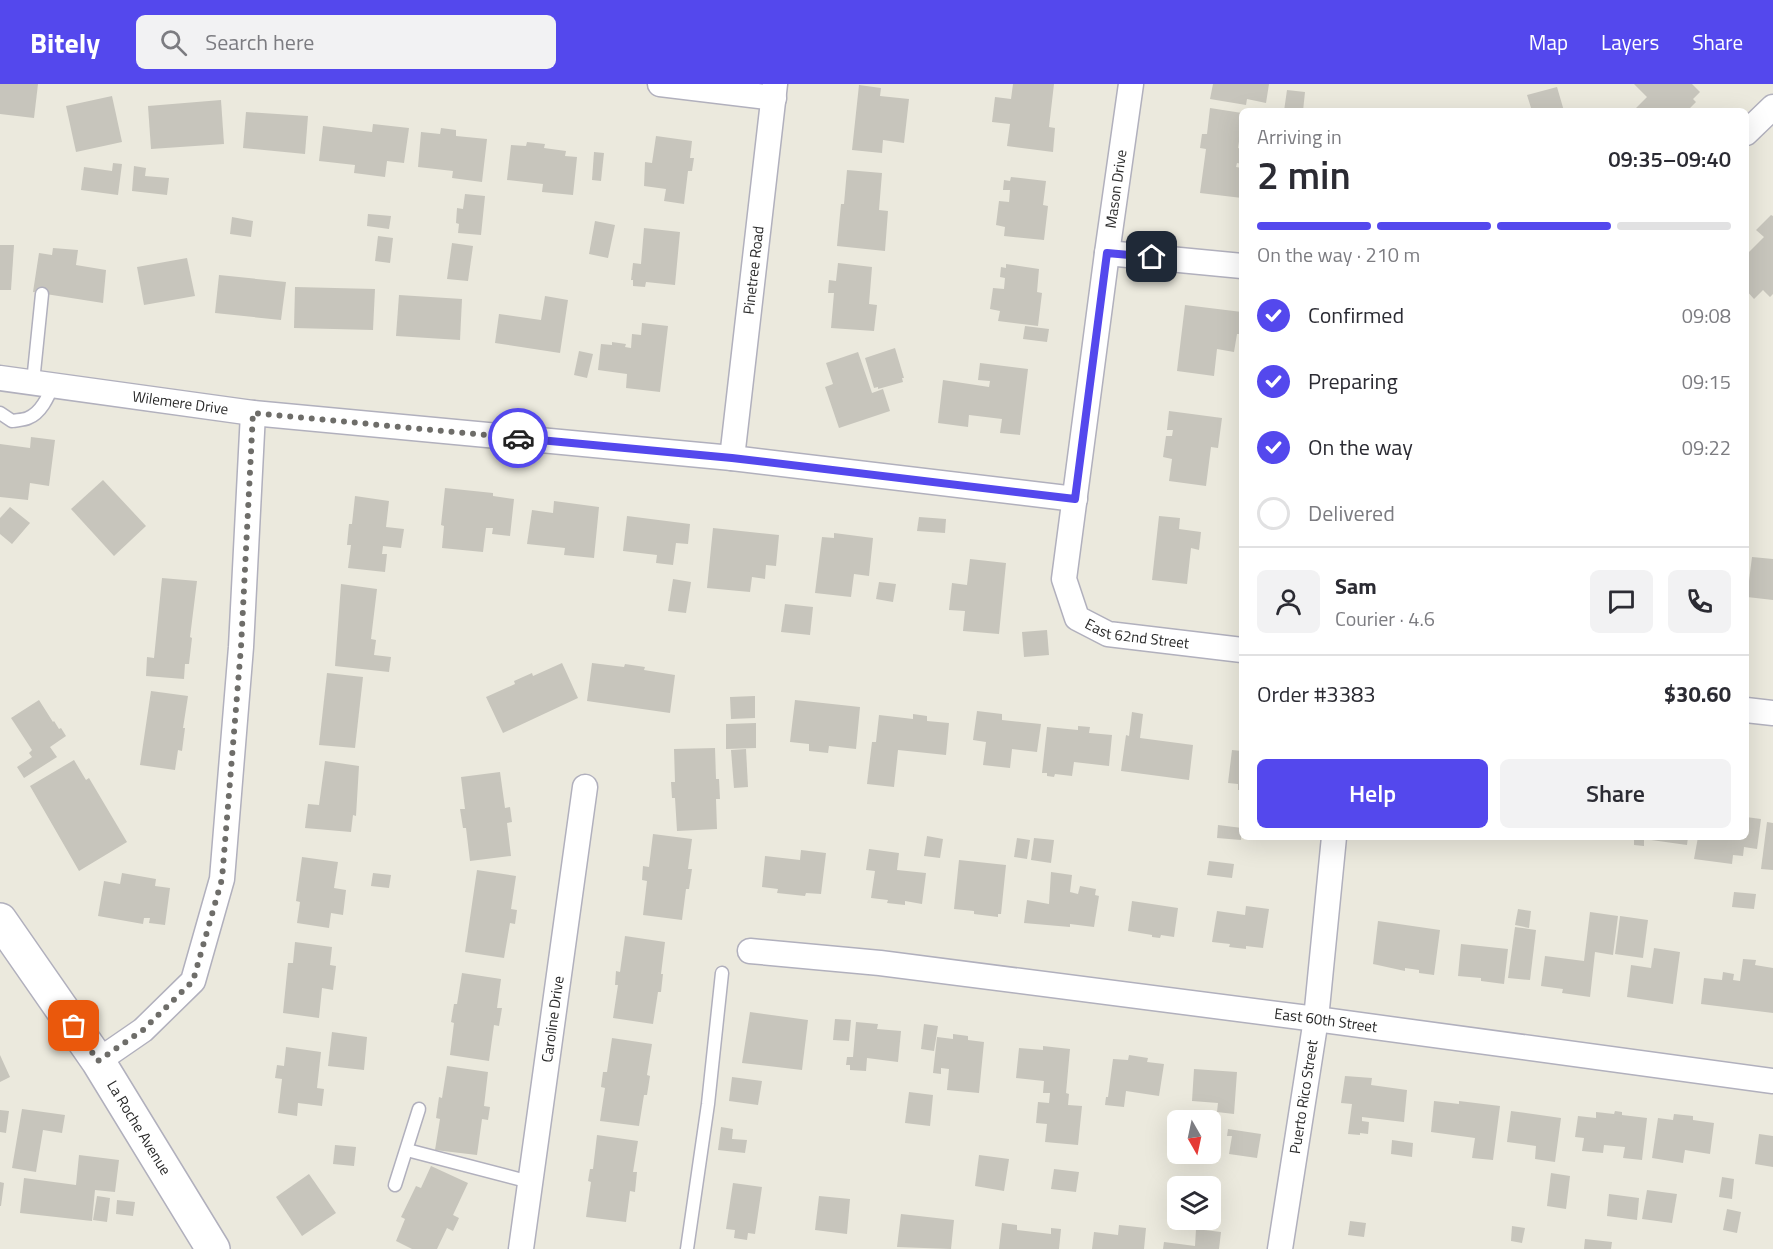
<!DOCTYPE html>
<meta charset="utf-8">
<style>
:root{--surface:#fff;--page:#f2f2f3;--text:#2b2b33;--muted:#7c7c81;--line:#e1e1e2;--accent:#5448ed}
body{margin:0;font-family:"Titillium Web",sans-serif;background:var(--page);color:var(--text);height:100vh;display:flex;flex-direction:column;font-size:22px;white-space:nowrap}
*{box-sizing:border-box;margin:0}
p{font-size:20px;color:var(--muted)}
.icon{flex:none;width:33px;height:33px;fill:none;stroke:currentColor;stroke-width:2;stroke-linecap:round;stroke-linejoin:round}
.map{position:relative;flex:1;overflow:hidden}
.panel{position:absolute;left:1239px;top:24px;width:510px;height:732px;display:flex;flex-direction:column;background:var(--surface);border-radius:9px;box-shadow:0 6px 24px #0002}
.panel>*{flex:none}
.needle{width:39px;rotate:171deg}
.buttons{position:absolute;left:1167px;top:1026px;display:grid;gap:12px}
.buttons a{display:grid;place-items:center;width:54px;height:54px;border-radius:9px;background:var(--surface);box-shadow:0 6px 24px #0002;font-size:30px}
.pin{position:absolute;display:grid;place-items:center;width:51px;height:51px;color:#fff;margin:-26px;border-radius:12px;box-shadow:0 3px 9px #0006}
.courier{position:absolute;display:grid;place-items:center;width:60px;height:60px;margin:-30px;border:4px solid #5448ed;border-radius:50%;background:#fff;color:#222;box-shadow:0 2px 8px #0007}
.head em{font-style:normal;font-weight:600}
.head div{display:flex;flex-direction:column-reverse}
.head{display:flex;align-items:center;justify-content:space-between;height:102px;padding:0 18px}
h1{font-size:39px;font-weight:600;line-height:45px}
.bar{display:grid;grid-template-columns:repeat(4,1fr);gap:9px 6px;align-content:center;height:72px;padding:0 18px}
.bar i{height:8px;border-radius:4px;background:var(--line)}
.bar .on{background:var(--accent)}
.bar p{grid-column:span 4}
.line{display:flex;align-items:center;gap:15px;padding:0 18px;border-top:2px solid var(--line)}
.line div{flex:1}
.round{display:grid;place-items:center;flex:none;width:63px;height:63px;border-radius:9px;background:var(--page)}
ol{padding:0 18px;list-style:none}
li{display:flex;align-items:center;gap:18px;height:66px}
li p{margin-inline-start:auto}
li .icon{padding:6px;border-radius:50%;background:var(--accent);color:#fff;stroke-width:4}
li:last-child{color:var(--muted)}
li i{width:33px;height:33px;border:3px solid var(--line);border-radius:50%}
.action{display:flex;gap:12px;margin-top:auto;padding:12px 18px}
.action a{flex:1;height:69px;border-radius:9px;background:var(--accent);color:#fff;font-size:24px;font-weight:600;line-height:69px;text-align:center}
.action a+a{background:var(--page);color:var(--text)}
header{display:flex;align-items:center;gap:36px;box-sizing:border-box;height:84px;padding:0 30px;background:var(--accent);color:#fff}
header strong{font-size:28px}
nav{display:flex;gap:33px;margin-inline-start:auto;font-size:21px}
.search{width:420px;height:54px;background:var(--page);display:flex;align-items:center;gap:15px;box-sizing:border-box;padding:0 21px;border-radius:9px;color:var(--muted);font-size:22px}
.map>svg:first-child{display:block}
</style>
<header>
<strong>Bitely</strong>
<div class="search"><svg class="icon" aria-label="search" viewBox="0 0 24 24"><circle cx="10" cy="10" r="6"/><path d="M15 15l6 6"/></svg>Search here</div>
<nav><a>Map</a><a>Layers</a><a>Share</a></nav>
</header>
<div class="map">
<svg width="1773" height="1165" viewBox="0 0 1773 1165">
<rect width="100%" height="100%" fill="#ebe9dd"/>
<g fill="#c7c5bc">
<path d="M0,0H38L34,34L0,30Z"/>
<path d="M1013,0H1054L1049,43L1055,44L1053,68L1007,62L1010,40L992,38L995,13L1011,15Z"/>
<path d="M1213,0H1269L1266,19L1247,15L1246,21L1210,15Z"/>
<path d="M1634,0H1692L1700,8L1693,15L1696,18L1687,27H1633L1647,13Z"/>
<path d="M859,1L881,4L880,12L909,15L904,59L883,56L882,69L852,66Z"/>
<path d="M1557,3L1564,27H1532L1527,11Z"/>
<path d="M1287,6L1305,8L1303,27H1284Z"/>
<path d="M112,12L122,58L76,68L66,22Z"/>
<path d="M221,16L224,60L151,65L148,22Z"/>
<path d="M1210,24L1242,29V51H1240L1238,64L1242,65V80L1237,79L1236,83L1242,84V114L1200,109L1206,65L1200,64L1202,50H1207Z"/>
<path d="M246,28L308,32L305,70L243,64Z"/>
<path d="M373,40L409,44L404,79L387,77L385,93L354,89L355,81L319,77L323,42L372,48Z"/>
<path d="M441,44L456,46V52L487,55L482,98L452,94L453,87L418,83L421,48L440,50Z"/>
<path d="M656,52L692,57L690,74H694L692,87H688L684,120L664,117L666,105L644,102L645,78L652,79Z"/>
<path d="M527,58L545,60L544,64L566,67L565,72L577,73L573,111L542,108L543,100L507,96L511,61L526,62Z"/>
<path d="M594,68L604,69L601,97L592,96Z"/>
<path d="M113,79L122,80L118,111L81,106L84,83L112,87Z"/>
<path d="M134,82L146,84L145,92L169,94L167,111L132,107Z"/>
<path d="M847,86L882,89L879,126L888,127L885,167L837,162L841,120H844Z"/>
<path d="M1011,93L1046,97L1043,121L1048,122L1044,156L1004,152L1005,143L996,141L999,117L1009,118L1010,106H1003L1004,96L1010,97Z"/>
<path d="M465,110L485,112L481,151L458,149L459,140L456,139L457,124L463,125Z"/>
<path d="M368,130L391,132L389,145L367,142Z"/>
<path d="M1771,131L1773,132V210L1770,213L1763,206L1754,215L1746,206V171L1764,153L1756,146Z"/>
<path d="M232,133L253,137L251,153L230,150Z"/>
<path d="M595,137L615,141L608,174L589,170Z"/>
<path d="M644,144L680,148L675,201L646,198L645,203L633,202V196H631L633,179L641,180Z"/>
<path d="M378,152L393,154L390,179L375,177Z"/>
<path d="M452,159L473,162L468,197L447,195Z"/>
<path d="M0,161H14L11,206H0Z"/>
<path d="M53,164L78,166L76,181L106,186L103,219L33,208L39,169L52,171Z"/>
<path d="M187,174L195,212L144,221L137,183Z"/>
<path d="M838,179L872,183L869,220L877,221L874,247L831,244L834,209H828L829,196L836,197Z"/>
<path d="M1006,180L1039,185L1037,208L1042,209L1038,242L998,237L1000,227L990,225L993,204L1004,205L1005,194L1000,193L1001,183L1006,184Z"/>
<path d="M219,191L286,198L281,236L215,229Z"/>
<path d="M295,203L375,205L373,246L294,244Z"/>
<path d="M399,211L462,215L460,256L396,252Z"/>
<path d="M545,212L568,216L560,269L495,259L499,230L541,236Z"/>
<path d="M1185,221L1242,228V250H1237L1234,268L1217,265L1214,292L1177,287Z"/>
<path d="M642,239L668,242L660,308L626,304L627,290L598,286L601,260L612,261V258L626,260L625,263L631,264L632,250L641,251Z"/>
<path d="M1025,242L1049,245L1047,258L1023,255Z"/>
<path d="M895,264L904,294H902L903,298L878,305V303L874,304L865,274Z"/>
<path d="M579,267L593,270L587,294L574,291Z"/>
<path d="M858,268L872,309L883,305L890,327L839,344L825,303L833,300L826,279Z"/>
<path d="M980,279L1028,285L1020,351L1000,349L1002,335L969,331L968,343L938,339L943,296L989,303L990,297L978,296Z"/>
<path d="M1169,327L1222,334L1218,364L1211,363L1206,402L1169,397L1172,375L1163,373L1166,352H1172L1173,346H1167Z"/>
<path d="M31,353L55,356L49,402L30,399L28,416L0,413V360L30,364Z"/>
<path d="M103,396L146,442L114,472L71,425Z"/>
<path d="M445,404L493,409V412L514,415L510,452L492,450L493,444H486L483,468L442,464L444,442L441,441Z"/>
<path d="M355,412L389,417L386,443L404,445L401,464L383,462L382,470H387L385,488L348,484L351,461H347L349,440H352Z"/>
<path d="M554,417L599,423L594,474L564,471L565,464L527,460L532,426L553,429Z"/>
<path d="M10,423L30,439L12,460L0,450V434Z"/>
<path d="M627,432L690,440L688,460L676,459L673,481L656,479L657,471L623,467Z"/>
<path d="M1159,432L1180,434L1179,445L1201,448L1199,466L1191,464L1187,500L1152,496Z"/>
<path d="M919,433L946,435L945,449L917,447Z"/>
<path d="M713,444L779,451L776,482L766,481L765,495L752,493L750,508L707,504Z"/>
<path d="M834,449L873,454L869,492L854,490L851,513L815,509L822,453L834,454Z"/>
<path d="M1752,473L1773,475V516L1747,513Z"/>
<path d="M970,475L1006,479L999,550L963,547L965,527L949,526L952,499L967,501Z"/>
<path d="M162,494L197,497L190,553L192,554L189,580H185L184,595L146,592L147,573L154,574Z"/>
<path d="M673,495L691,498L686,529L668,527Z"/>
<path d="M879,498L896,500L893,518L876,515Z"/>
<path d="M341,500L377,505L371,555L376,556L374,571L391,573L389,588L335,582Z"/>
<path d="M785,520L813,523L810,551L781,548Z"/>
<path d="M1047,546L1049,571L1024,573L1022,548Z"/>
<path d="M562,579L578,614L503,649L486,613L515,600L514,597L532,589L533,592Z"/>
<path d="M592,579L624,583L625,580L645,583L644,586L675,591L670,629L587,617Z"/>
<path d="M327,589L363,593L355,664L319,661Z"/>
<path d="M151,607L188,612L183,644H185L182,667L178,666L175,686L140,681Z"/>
<path d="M755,612V634L731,635L730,613Z"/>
<path d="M39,616L53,638L54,637L59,645L61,644L66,652L50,663L57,673L24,694L17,683L32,673L29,669L32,666L11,634Z"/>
<path d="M795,616L860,623L856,665L829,662L828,669L809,667V660L790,658Z"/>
<path d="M977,627L1002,630V636L1041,640L1037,668L1012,665L1010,684L983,681L986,658L973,656Z"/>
<path d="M1132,628L1143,630L1140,654L1193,661L1189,696L1121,687L1126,651L1129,652Z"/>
<path d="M913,630L927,632V637L949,639L946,671L898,666L894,703L867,700L872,658H876L879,631L913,635Z"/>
<path d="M756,639V664L726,665V640Z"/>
<path d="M1078,642L1090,643L1089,649L1112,651L1109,682L1074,678L1072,692L1055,690L1054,693L1047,692V689H1042L1047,643L1078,646Z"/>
<path d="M715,664L716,695H719L720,715H716L717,745L677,747L675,714H672L671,698H675L674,665Z"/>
<path d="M746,665L748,703L734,704L731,666Z"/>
<path d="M1232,666L1242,667V706H1238V700L1228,699Z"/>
<path d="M74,676L86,696L89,694L127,758L79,787L30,702Z"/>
<path d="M325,677L359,682L356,732L353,731L351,748L305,744L308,720L319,721Z"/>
<path d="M500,688L505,724L510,723L512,738L507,739L511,772L470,777L466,744H463L460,725H465L461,693Z"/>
<path d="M1746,733L1761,735L1757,765L1744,763L1743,772L1733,771L1732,780L1694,775L1698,753H1746Z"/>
<path d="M1767,738L1773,739V786L1761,785Z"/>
<path d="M1218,741L1242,744L1241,756L1217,754Z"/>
<path d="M653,750L692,755L688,785H692L689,805H686L682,836L643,831L647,797L642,796L643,782L649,783Z"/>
<path d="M927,752L943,755L940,774L924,772Z"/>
<path d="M1634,753H1688L1687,761L1644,755V762L1634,761Z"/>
<path d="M1017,754L1030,756L1027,775L1014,773Z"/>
<path d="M1034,754L1054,756L1051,779L1031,776Z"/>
<path d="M869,765L899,769L897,786L926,789L922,820L905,817V821L887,819L888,816L871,814L875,787L866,786Z"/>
<path d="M801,766L826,769L821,810L806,809L805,812L777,809L778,805L762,803L765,772L800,776Z"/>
<path d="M302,773L338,778L334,804L346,806L343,831L331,829L329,844L297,839L300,818L296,817Z"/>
<path d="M959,776L1006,781L1001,830H998V833L974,830V827L954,825Z"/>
<path d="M1209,777L1234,780L1232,794L1207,791Z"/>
<path d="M477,786L516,792L511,825L517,826L515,840L510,839L504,874L465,868Z"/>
<path d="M1051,788L1072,791L1070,808L1078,810L1080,802L1096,805L1095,811L1099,812L1094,843L1070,840V843L1024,839L1027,816L1049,820Z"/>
<path d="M122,789L156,795L155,802L170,804L165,841L149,839L150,834H144L143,840L98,832L104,797L120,800Z"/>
<path d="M373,789L391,791L389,804L371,802Z"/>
<path d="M1734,808L1756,810L1754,825L1732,823Z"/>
<path d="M1132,817L1178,824L1174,853L1161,851L1160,854L1152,853V851L1128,847Z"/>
<path d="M1246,822L1269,825L1263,864L1246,862V865L1229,863L1230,860L1212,858L1217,827L1245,831Z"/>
<path d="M1518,825L1531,827L1529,844L1515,841Z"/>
<path d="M1590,828L1618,832L1613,871L1595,868L1590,913L1562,909L1563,905L1541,902L1545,872L1584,877Z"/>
<path d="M1620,832L1648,836L1643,874L1615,870Z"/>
<path d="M1378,837L1440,846L1434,891L1419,889V886L1405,884V887L1373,880Z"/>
<path d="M1515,843L1536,846L1530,896L1508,894Z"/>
<path d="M625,852L665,858L661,890H663L661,908H658L653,940L613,934L618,901H615L616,887L620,888Z"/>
<path d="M295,858L332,863L330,881L336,882L333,906L322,904L319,934L283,929L288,879H293Z"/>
<path d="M1461,860L1508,865L1504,900L1481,897V894L1458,892Z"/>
<path d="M1654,864L1680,868L1673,920L1627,913L1631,881L1651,884Z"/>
<path d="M1743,875L1756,876L1755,881L1773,884V929L1701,920L1704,894L1722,896L1723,888L1734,890L1733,896L1740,897Z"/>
<path d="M462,889L501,895L497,924H502L499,942L494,941L489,977L450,971L454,939L451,938L454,920H457Z"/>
<path d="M750,928L808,936L802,986L742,979Z"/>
<path d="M835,935L851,936L849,957L833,956Z"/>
<path d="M856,938L878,940L877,945L901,947L898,978L867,974L866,987L850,986V981H846L847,973H853Z"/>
<path d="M924,940L938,942L934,967L921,965Z"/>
<path d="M332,948L367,953L364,986L328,982Z"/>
<path d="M953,950L968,952V956L984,958L979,1009L947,1006L949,985L941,984V990L933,989L937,953L953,955Z"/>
<path d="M612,954L652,960L647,991L650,992L647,1011H644L639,1042L600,1037L605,1004L601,1003L603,988H607Z"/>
<path d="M1043,962L1070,965L1066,1009L1069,1010L1068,1021L1082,1022L1078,1061L1045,1058L1047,1040L1036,1039L1038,1018L1049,1019L1050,1009H1043L1044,997L1016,994L1019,964L1043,966Z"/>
<path d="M286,963L321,968L317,1004L324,1005L322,1022L298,1019L297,1032L278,1029L282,995L275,994L277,981L284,982Z"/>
<path d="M0,971L10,993L0,998Z"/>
<path d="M1129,971L1148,974L1147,978L1164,980L1159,1012L1126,1007L1124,1023L1105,1021L1106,1013H1108L1113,975L1128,976Z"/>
<path d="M447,982L488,988L484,1022L490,1023L488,1036L482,1035L477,1071L435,1066L440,1035L436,1034L439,1013L442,1014Z"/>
<path d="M1194,985L1237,988L1234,1030L1217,1028L1218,1019L1192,1017Z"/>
<path d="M1345,992L1372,994L1371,1001L1407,1006L1404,1038L1362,1033V1037L1369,1038L1368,1050L1360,1049V1051L1348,1050L1352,1020L1341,1019Z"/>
<path d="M732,993L762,997L758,1021L729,1017Z"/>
<path d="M909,1008L933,1011L930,1042L905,1039Z"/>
<path d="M1434,1017L1459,1020V1017L1500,1022L1493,1076L1472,1074L1475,1054L1431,1048Z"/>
<path d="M22,1025L65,1031L62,1049L43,1046L36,1088L12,1084Z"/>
<path d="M0,1026L9,1027L6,1049L0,1048Z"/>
<path d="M1511,1027L1561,1034L1555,1078L1535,1075L1536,1062L1507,1058Z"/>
<path d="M1615,1027L1622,1028V1031L1647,1034L1642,1076L1623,1074L1625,1063L1604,1061L1603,1069L1582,1067L1584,1054L1575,1053L1578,1032L1596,1034V1028L1614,1030Z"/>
<path d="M1674,1030L1693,1032V1036L1714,1039L1710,1070L1685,1066L1683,1079L1652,1074L1658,1034L1673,1036Z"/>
<path d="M721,1043L733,1045L732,1055L747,1056L745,1069L718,1066Z"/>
<path d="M1228,1045L1261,1050L1257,1074L1229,1070L1232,1052H1227Z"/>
<path d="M1759,1050L1773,1052V1083L1755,1080Z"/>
<path d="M597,1051L638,1057L633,1088H637L635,1108L630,1107L626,1138L586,1133L591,1098L588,1097L590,1085H593Z"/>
<path d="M1392,1056L1413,1059L1412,1073L1391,1070Z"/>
<path d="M335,1061L356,1063L354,1082L333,1080Z"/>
<path d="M79,1071L119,1076L115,1108L95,1106L92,1137L20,1129L24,1094L76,1101Z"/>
<path d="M979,1071L1009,1075L1004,1107L975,1102Z"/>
<path d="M431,1082L468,1099L453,1131L459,1134L453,1147L447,1144L437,1165H412L396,1157L405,1135L401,1133L416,1102L421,1104Z"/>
<path d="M1054,1085L1079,1088L1076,1108L1051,1105Z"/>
<path d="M1551,1089L1570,1092L1566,1125L1547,1122Z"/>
<path d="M309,1090L336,1129L302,1152L276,1113Z"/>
<path d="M1722,1093L1734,1095L1732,1115L1719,1113Z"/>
<path d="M0,1098L4,1099L1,1122H0Z"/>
<path d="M733,1099L762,1103L755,1150L748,1149L747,1156L734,1154L735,1146L726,1145Z"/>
<path d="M1647,1106L1677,1110L1672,1139L1642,1135Z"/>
<path d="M1609,1110L1639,1114L1637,1136L1607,1132Z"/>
<path d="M97,1112L110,1114L107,1138L93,1136Z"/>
<path d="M819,1112L850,1115L847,1150L815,1146Z"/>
<path d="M117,1116L135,1118L133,1132L116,1130Z"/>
<path d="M1727,1125L1741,1128L1737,1149L1723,1146Z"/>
<path d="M901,1130L954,1136L951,1165L897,1163Z"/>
<path d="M1350,1137L1366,1139L1364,1153L1348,1151Z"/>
<path d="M1002,1139L1017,1141V1146L1051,1150V1144L1061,1145L1059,1165H999Z"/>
<path d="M1119,1141L1146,1144L1144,1165H1092L1094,1148L1118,1151Z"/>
<path d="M1512,1142L1525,1144L1522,1159L1511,1157Z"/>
<path d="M1196,1145L1221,1148L1219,1165H1163L1164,1158L1195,1162Z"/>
<path d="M1585,1155L1612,1158L1611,1165H1584Z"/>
</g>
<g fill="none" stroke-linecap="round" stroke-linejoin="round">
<defs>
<g id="service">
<path d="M33,298L42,210"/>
<path d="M0,329L12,337C17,336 24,336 28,334C41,329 48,313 53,301"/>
<path d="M407,1066L530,1098"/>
<path d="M395,1101L419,1025"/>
<path d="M687,1165L708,1020L722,889"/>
</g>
<g id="minor">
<path d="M660,0L774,14"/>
<path id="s1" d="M1131,0L1107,169L1064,495L1077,534L1108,550L1242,566"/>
<path d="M1746,49L1773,23"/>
<path d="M1107,169L1242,182"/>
<path id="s2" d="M0,294L253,329L732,374L1075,415"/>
<path id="s3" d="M732,374L775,0"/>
<path d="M1746,626L1773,629"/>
<path id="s4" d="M750,867L880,879L1316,935L1773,997"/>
<path d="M98,977L143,946L193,897L222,795L241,563L253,329"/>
<path id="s5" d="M521,1165L585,703"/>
<path id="s6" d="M1280,1165L1316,935L1334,753"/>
</g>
<g id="secondary">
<path id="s7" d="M0,836L98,977L213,1165"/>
</g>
</defs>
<use href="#service" stroke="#b1b0bd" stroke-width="15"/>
<use href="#minor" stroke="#b1b0bd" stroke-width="27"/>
<use href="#secondary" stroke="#b1b0bd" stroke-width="36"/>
<use href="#service" stroke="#fff" stroke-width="12"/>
<use href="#minor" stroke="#fff" stroke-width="24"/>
<use href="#secondary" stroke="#fff" stroke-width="33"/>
</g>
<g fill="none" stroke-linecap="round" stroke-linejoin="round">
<path stroke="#6e6d69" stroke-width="6" stroke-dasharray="0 10.8" d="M74,942L98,977L143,946L193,897L222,795L241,563L253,329L518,354"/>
<path stroke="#5448ed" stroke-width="8" d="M518,354L732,374L1075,415L1107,169L1152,173"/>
</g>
<g text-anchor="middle" stroke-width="5" stroke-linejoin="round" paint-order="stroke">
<g font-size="15" fill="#2a2a2a" stroke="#fff">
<text transform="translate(1116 105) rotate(-82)" y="5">Mason Drive</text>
<text dy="5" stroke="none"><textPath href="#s3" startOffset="189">Pinetree Road</textPath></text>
<text dy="5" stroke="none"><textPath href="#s2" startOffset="182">Wilemere Drive</textPath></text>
<text dy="5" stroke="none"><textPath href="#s1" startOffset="604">East 62nd Street</textPath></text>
<text dy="5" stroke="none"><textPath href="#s5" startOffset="232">Caroline Drive</textPath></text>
<text dy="5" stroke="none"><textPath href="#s4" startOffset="580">East 60th Street</textPath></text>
<text dy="5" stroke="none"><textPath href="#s6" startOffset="154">Puerto Rico Street</textPath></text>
<text dy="5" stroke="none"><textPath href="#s7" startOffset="250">La Roche Avenue</textPath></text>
</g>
</g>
</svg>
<div class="buttons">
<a><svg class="needle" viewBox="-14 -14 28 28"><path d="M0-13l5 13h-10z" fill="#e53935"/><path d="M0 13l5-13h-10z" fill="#7c7c81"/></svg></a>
<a><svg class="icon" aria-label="layers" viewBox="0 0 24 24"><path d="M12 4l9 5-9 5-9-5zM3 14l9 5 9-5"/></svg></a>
</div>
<div class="pin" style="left:74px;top:942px;background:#ea580c"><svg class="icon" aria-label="bag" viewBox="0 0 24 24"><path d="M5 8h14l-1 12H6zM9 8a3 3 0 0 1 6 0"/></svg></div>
<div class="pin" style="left:1152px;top:173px;background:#1f2937"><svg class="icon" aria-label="home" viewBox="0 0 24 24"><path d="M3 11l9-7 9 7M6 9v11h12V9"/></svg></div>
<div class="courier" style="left:518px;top:354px"><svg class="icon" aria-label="car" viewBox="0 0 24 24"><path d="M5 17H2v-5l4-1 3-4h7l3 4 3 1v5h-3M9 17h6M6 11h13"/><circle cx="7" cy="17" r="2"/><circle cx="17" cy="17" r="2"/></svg></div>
<section class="panel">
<div class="head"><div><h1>2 min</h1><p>Arriving in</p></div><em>09:35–09:40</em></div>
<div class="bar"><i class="on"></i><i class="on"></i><i class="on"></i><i></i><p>On the way · 210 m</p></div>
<ol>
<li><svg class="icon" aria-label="check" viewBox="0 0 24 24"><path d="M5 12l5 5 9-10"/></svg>Confirmed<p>09:08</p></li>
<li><svg class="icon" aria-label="check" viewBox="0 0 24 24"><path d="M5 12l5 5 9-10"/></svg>Preparing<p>09:15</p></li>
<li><svg class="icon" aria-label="check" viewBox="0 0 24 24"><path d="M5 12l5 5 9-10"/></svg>On the way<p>09:22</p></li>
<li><i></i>Delivered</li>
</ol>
<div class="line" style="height:108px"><a class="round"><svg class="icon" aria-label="person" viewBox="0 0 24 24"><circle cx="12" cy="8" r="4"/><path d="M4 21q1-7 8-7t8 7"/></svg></a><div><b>Sam</b><p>Courier · 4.6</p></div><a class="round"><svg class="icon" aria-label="chat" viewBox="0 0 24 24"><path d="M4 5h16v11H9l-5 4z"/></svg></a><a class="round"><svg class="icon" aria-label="phone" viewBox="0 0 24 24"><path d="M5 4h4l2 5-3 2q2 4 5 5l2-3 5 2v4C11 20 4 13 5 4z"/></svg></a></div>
<div class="line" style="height:78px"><div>Order #3383</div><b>$30.60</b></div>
<div class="action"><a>Help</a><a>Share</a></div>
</section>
</div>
